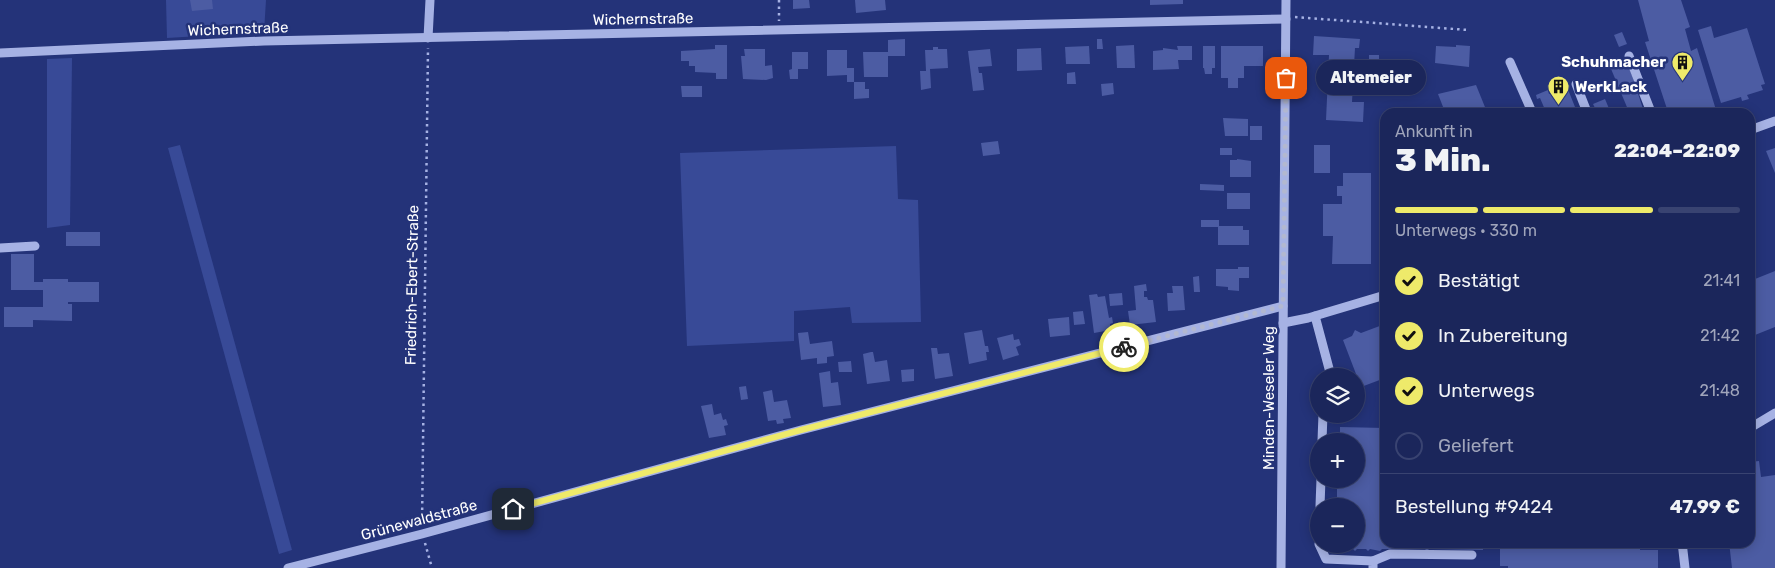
<!DOCTYPE html>
<html lang="de">
<meta charset="utf-8">
<style>
:root{--surface:#1b265b;--page:#242e61;--text:#f1f3f6;--muted:#a0a5bb;--line:#394371;--accent:#eeea6a}
body{margin:0;font-family:Rubik,sans-serif;background:var(--page);color:var(--text);height:100vh;display:flex;flex-direction:column;font-size:19px;white-space:nowrap}
*{box-sizing:border-box;margin:0}
p{font-size:16px;color:var(--muted)}
.icon{flex:none;width:28px;height:28px;fill:none;stroke:currentColor;stroke-width:2;stroke-linecap:round;stroke-linejoin:round}
.map{position:relative;flex:1;overflow:hidden}
.details{position:absolute;left:1380px;top:108px;width:375px;height:440px;display:flex;flex-direction:column;background:var(--surface);border-radius:15px;box-shadow:0 2px 12px #0003,0 0 0 1px var(--line)}
.details>*{flex:none}
.buttons{position:absolute;left:1310px;top:368px;display:grid;gap:10px}
.buttons a{display:grid;place-items:center;width:55px;height:55px;border-radius:50%;background:var(--surface);box-shadow:0 2px 12px #0003,0 0 0 1px var(--line);font-size:25px}
.pin{position:absolute;display:grid;place-items:center;width:42px;height:42px;color:#fff;margin:-21px;border-radius:10px;box-shadow:0 2px 8px #0006}
.courier{position:absolute;display:grid;place-items:center;width:50px;height:50px;margin:-25px;border:4px solid #eeea6a;border-radius:50%;background:#fff;color:#222;box-shadow:0 1px 6px #0007}
.bubble{position:absolute;height:35px;border-radius:18px;background:var(--surface);box-shadow:0 2px 12px #0003,0 0 0 1px var(--line);font-size:16px;font-weight:800;line-height:35px;text-align:center}
.summary em{font-style:normal;font-weight:800}
.summary div{display:flex;flex-direction:column-reverse}
.summary{display:flex;align-items:center;justify-content:space-between;height:85px;padding:0 15px}
h1{font-size:32px;font-weight:800;line-height:38px}
.bar{display:grid;grid-template-columns:repeat(4,1fr);gap:8px 5px;align-content:center;height:60px;padding:0 15px}
.bar i{height:6px;border-radius:4px;background:var(--line)}
.bar .current{background:var(--accent)}
.bar p{grid-column:span 4}
.line{display:flex;align-items:center;gap:12px;padding:0 15px;border-top:1px solid var(--line)}
.line div{flex:1}
ol{padding:0 15px;list-style:none}
li{display:flex;align-items:center;gap:15px;height:55px}
li p{margin-inline-start:auto}
li .icon{padding:5px;border-radius:50%;background:var(--accent);color:#111;stroke-width:4}
li:last-child{color:var(--muted)}
li i{width:28px;height:28px;border:2px solid var(--line);border-radius:50%}
.map>svg:first-child{display:block}
</style>
<div class="map">
<svg width="1775" height="568" viewBox="0 0 1775 568">
<rect width="100%" height="100%" fill="#243379"/>
<g fill="#384a97">
<path d="M166,0H266L264,32L167,38Z"/>
<path d="M72,58L70,225L47,228V59Z"/>
<path d="M180,145L292,550L279,554L168,148Z"/>
<path d="M896,146L898,199L918,200L921,322L852,323L850,307L794,311V341L687,346L680,153Z"/>
</g>
<g fill="#4c5ca3">
<path d="M190,0H212L213,9L192,11Z"/>
<path d="M793,0H809L810,8L793,9Z"/>
<path d="M855,0H885L886,10L856,13Z"/>
<path d="M1150,0H1183V4L1150,5Z"/>
<path d="M1638,0H1681L1690,27L1685,29L1691,51L1697,48L1716,110L1710,112H1668L1645,42L1649,41Z"/>
<path d="M1711,26L1714,38L1747,28L1765,84L1761,85L1763,90L1747,95L1749,99L1742,101L1741,97L1721,103L1698,30Z"/>
<path d="M1622,32L1627,44L1619,47L1614,35Z"/>
<path d="M1314,36L1360,39L1359,48H1355L1352,102H1364L1363,122L1326,120L1329,55H1313Z"/>
<path d="M905,39V56H888V77H864L863,52H888V40Z"/>
<path d="M1097,39H1102L1103,49H1097Z"/>
<path d="M715,45H727V79H716V73L695,72V66H689V61H681V51L715,49Z"/>
<path d="M1134,45L1135,68H1117L1116,46Z"/>
<path d="M1456,45L1470,46L1469,67L1435,63L1436,46L1456,47Z"/>
<path d="M1089,46L1090,64H1066L1065,47Z"/>
<path d="M1177,46H1192V60H1178L1179,69L1153,70V51L1163,50V48L1178,50Z"/>
<path d="M1203,46H1215V68H1212V74H1205L1204,68H1203Z"/>
<path d="M1221,46H1263V66H1244V78H1238V88H1228V78H1221Z"/>
<path d="M933,47H938V49H947L948,68L930,69L931,88L921,90L920,71H926L925,50H933Z"/>
<path d="M1041,48L1042,70L1017,71V49Z"/>
<path d="M744,49H765V66L772,65L773,78L766,80L743,79L741,56H745Z"/>
<path d="M990,49L992,66L978,67L979,73H982L984,90L973,91L968,51Z"/>
<path d="M827,50H847V68H854V82H865V89H869V98L854,99V82H847V75L827,76Z"/>
<path d="M792,52H808V69H798V79H790L789,70L792,69Z"/>
<rect x="1369" y="55" width="10" height="6"/>
<path d="M1625,58L1633,78L1644,112H1629L1609,64Z"/>
<path d="M1075,72L1076,84H1067V73Z"/>
<path d="M1370,78L1381,79L1380,90L1368,89Z"/>
<path d="M1113,83L1114,94L1102,96L1101,84Z"/>
<path d="M1476,85L1487,112H1445L1438,94Z"/>
<path d="M681,86H702V97H682Z"/>
<path d="M1567,87L1577,112H1546L1540,98L1537,99L1536,95L1548,90L1549,94Z"/>
<path d="M1605,99L1610,111L1597,112L1593,104Z"/>
<path d="M1223,118L1248,119V136H1225Z"/>
<rect x="1250" y="126" width="12" height="14"/>
<path d="M998,141L1000,154L983,156L981,143Z"/>
<rect x="1314" y="145" width="16" height="28"/>
<rect x="1220" y="148" width="12" height="7"/>
<path d="M1775,148V173L1766,151Z"/>
<path d="M1237,159L1251,161V177H1230V160H1237Z"/>
<path d="M1343,173H1371V264H1332L1333,236H1323V204H1342V196H1337V186H1343Z"/>
<path d="M1200,184L1224,185V191L1200,190Z"/>
<rect x="1227" y="193" width="23" height="16"/>
<path d="M1201,220H1219V226H1243V230H1249V245H1218V227H1201Z"/>
<rect x="66" y="232" width="34" height="14"/>
<path d="M11,254H34V282H43V279H68V282H99V302H68V304H72V321L33,320V327H4V307H43V290H11Z"/>
<path d="M1238,267H1249V278H1239V291L1228,290V287L1216,286V269H1238Z"/>
<path d="M1775,271V327L1750,337V281Z"/>
<path d="M1199,276L1200,292H1194L1193,277Z"/>
<path d="M1146,284L1147,291H1144V297H1147L1148,300H1153L1156,322L1130,325L1128,311L1136,310L1134,286Z"/>
<path d="M1172,286H1183L1185,310L1168,311L1167,293H1173Z"/>
<path d="M1122,293L1123,305L1110,306L1109,294Z"/>
<path d="M1097,294L1098,297L1105,296L1109,318L1112,317L1113,323L1110,324L1111,330L1094,333L1089,295Z"/>
<path d="M1083,311L1085,324L1074,325L1073,312Z"/>
<path d="M1069,317L1070,335L1050,337L1048,319Z"/>
<path d="M1385,324V378L1361,387L1343,340L1352,336L1355,330L1361,333Z"/>
<path d="M982,330L985,346H988L989,352H986L987,360L969,364L964,333Z"/>
<path d="M808,332L810,344L832,341L834,356L827,357V363L817,364V358L801,360L798,333Z"/>
<path d="M1013,334L1014,340L1019,339L1021,345L1016,347L1019,355L1003,360L997,338Z"/>
<path d="M931,348H937L938,354L949,353L953,376L935,379Z"/>
<path d="M871,352H873L875,362L887,360L890,381L867,384L863,354Z"/>
<path d="M851,361L852,372H839L838,362Z"/>
<path d="M914,369V381L902,382L901,370Z"/>
<path d="M830,371L831,383L838,382L841,405L823,407L819,373Z"/>
<path d="M746,386L748,399L741,400L739,387Z"/>
<path d="M772,390L774,402L787,400L791,418L783,419L784,423L777,424L776,420L768,421L763,392Z"/>
<path d="M712,404L714,415L721,413L723,420L726,419L728,425L724,426L726,435L709,438L701,406Z"/>
<path d="M1340,427L1385,428V542H1483V550L1429,549L1427,551L1425,549H1382L1380,551L1370,549L1368,551L1366,549H1357L1355,551L1353,549H1337V544H1356V506H1337V479H1356V441H1340Z"/>
<path d="M1759,461L1761,477L1775,475V568H1732L1729,542H1750V462Z"/>
<path d="M1500,542H1640V550H1658V568H1508V566H1500Z"/>
</g>
<g fill="none" stroke-linecap="round" stroke-linejoin="round">
<g stroke="#a6b2e4" stroke-width="2.5" stroke-dasharray="2.5 4" stroke-linecap="butt">
<path d="M779,0V21"/>
<path d="M1295,17L1468,30"/>
<path d="M422,523L428,48"/>
<path d="M425,543L432,568"/>
</g>
<g stroke="#a6b2e4" stroke-width="9">
<path d="M428,38L430,0"/>
<path d="M0,53L264,41L1286,19"/>
<path d="M1629,56L1651,112"/>
<path d="M1510,62L1532,112"/>
<path d="M1576,84L1587,112"/>
<path d="M1750,130L1775,121"/>
<path d="M0,248L35,246"/>
<path d="M1315,316L1331,376"/>
<path d="M1283,323L1308,318L1385,295"/>
<path d="M1750,428L1775,413"/>
<path d="M1322,441L1323,414"/>
<path d="M1320,506L1321,479"/>
<path d="M1682,542L1685,568"/>
<path d="M1319,544L1326,559L1373,561V568"/>
<path d="M1373,561L1390,554L1472,555"/>
<path d="M288,568L422,534L801,430L1283,306"/>
<path d="M1281,568L1286,0"/>
</g>
</g>
<g fill="none" stroke-linecap="round" stroke-linejoin="round">
<path stroke="#b2b8d0" stroke-width="5" stroke-dasharray="0 9" d="M1124,347L1283,306L1286,78"/>
<path stroke="#eeea6a" stroke-width="6" d="M513,509L801,430L1124,347"/>
</g>
<defs>
<symbol id="building-pin" viewBox="-11 -11 22 30"><path d="M0 17L-7.5 6A9.5 9.5 0 1 1 7.5 6Z" fill="#eeea6a" stroke="#243379"/><path d="M-4-6H4V6H1V3H-1V6H-4ZM-2.5-4.3h1.7v1.8h-1.7ZM.8-4.3h1.7v1.8H.8ZM-2.5-1h1.7V.8h-1.7ZM.8-1h1.7V.8H.8Z" fill="#111"/></symbol>
</defs>
<g fill-rule="evenodd">
<use href="#building-pin" x="1670" y="50" width="25" height="34"/>
<use href="#building-pin" x="1546" y="74" width="25" height="34"/>
</g>
<g text-anchor="middle" stroke-width="5" stroke-linejoin="round" paint-order="stroke">
<g font-size="15" fill="#fff" stroke="#243379">
<text transform="translate(643 19) rotate(-1)" y="5">Wichernstraße</text>
<text transform="translate(238 29) rotate(-2)" y="5">Wichernstraße</text>
<text transform="translate(412 285) rotate(-89)" y="5">Friedrich-Ebert-Straße</text>
<text transform="translate(1269 398) rotate(-90)" y="5">Minden-Weseler Weg</text>
<text transform="translate(419 520) rotate(-15)" y="5">Grünewaldstraße</text>
</g>
<g font-size="15" font-weight="bold" fill="#fff" stroke="#243379" text-anchor="end">
<text x="1666" y="67">Schuhmacher</text>
<text x="1575" y="92" text-anchor="start">WerkLack</text>
</g>
</g>
</svg>
<div class="buttons">
<a><svg class="icon" aria-label="layers" viewBox="0 0 24 24"><path d="M12 4l9 5-9 5-9-5zM3 14l9 5 9-5"/></svg></a>
<a>+</a>
<a>−</a>
</div>
<div class="pin" style="left:1286px;top:78px;background:#ea580c"><svg class="icon" aria-label="bag" viewBox="0 0 24 24"><path d="M5 8h14l-1 12H6zM9 8a3 3 0 0 1 6 0"/></svg></div>
<div class="pin" style="left:513px;top:509px;background:#1f2937"><svg class="icon" aria-label="home" viewBox="0 0 24 24"><path d="M3 11l9-7 9 7M6 9v11h12V9"/></svg></div>
<div class="courier" style="left:1124px;top:347px"><svg class="icon" aria-label="bike" viewBox="0 0 24 24"><circle cx="6" cy="16" r="4"/><circle cx="18" cy="16" r="4"/><path d="M6 16l4-8h5l3 8M10 8l3 8H6M13 5h3"/></svg></div>
<div class="bubble" style="left:1316px;top:60px;width:110px">Altemeier</div>
<section class="details">
<div class="summary"><div><h1>3 Min.</h1><p>Ankunft in</p></div><em>22:04–22:09</em></div>
<div class="bar"><i class="current"></i><i class="current"></i><i class="current"></i><i></i><p>Unterwegs · 330 m</p></div>
<ol>
<li><svg class="icon" aria-label="check" viewBox="0 0 24 24"><path d="M5 12l5 5 9-10"/></svg>Bestätigt<p>21:41</p></li>
<li><svg class="icon" aria-label="check" viewBox="0 0 24 24"><path d="M5 12l5 5 9-10"/></svg>In Zubereitung<p>21:42</p></li>
<li><svg class="icon" aria-label="check" viewBox="0 0 24 24"><path d="M5 12l5 5 9-10"/></svg>Unterwegs<p>21:48</p></li>
<li><i></i>Geliefert</li>
</ol>
<div class="line" style="height:65px"><div>Bestellung #9424</div><b>47.99 €</b></div>
</section>
</div>
